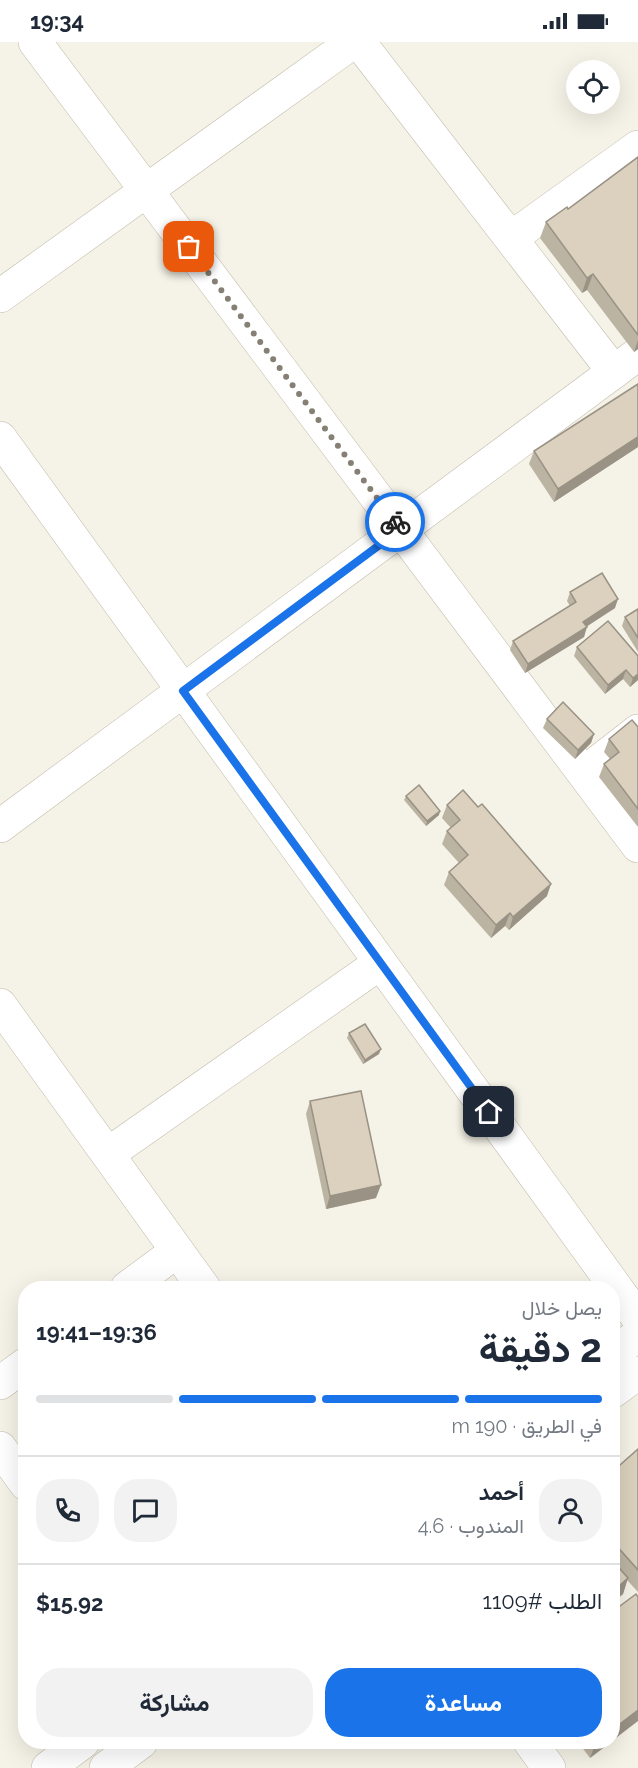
<!DOCTYPE html>
<html lang="ar">
<meta charset="utf-8">
<style>
:root{--surface:#fff;--page:#f2f2f3;--text:#1f2937;--muted:#747a83;--line:#e0e1e3;--accent:#1a73e8}
body{margin:0;font-family:Raleway,Vazirmatn,sans-serif;background:var(--page);color:var(--text);direction:rtl;height:100vh;display:flex;flex-direction:column;font-size:22px;white-space:nowrap}
*{box-sizing:border-box;margin:0}
p{font-size:20px;color:var(--muted)}
.icon{flex:none;width:33px;height:33px;fill:none;stroke:currentColor;stroke-width:2;stroke-linecap:round;stroke-linejoin:round}
.map{position:relative;flex:1;overflow:hidden;direction:ltr}
.side{position:absolute;left:18px;top:1239px;width:602px;height:468px;display:flex;flex-direction:column;background:var(--surface);border-radius:24px;box-shadow:0 6px 24px #0002;direction:rtl}
.side>*{flex:none}
.tools{position:absolute;left:566px;top:18px;display:grid;gap:12px}
.tools a{display:grid;place-items:center;width:54px;height:54px;border-radius:50%;background:var(--surface);box-shadow:0 6px 24px #0002;font-size:30px}
.pin{position:absolute;display:grid;place-items:center;width:51px;height:51px;color:#fff;margin:-26px;border-radius:12px;box-shadow:0 3px 9px #0006}
.courier{position:absolute;display:grid;place-items:center;width:60px;height:60px;margin:-30px;border:4px solid #1a73e8;border-radius:50%;background:#fff;color:#222;box-shadow:0 2px 8px #0007}
.head em{font-style:normal;font-weight:700}
.head div{display:flex;flex-direction:column-reverse}
.head{display:flex;align-items:center;justify-content:space-between;height:102px;padding:0 18px}
h1{font-size:39px;font-weight:700;line-height:45px}
.bar{display:grid;grid-template-columns:repeat(4,1fr);gap:9px 6px;align-content:center;height:72px;padding:0 18px}
.bar i{height:8px;border-radius:4px;background:var(--line)}
.bar .on{background:var(--accent)}
.bar p{grid-column:span 4}
.line{display:flex;align-items:center;gap:15px;padding:0 18px;border-top:2px solid var(--line)}
.line div{flex:1}
.round{display:grid;place-items:center;flex:none;width:63px;height:63px;border-radius:24px;background:var(--page)}
.cta{display:flex;gap:12px;margin-top:auto;padding:12px 18px}
.cta a{flex:1;height:69px;border-radius:24px;background:var(--accent);color:#fff;font-size:24px;font-weight:700;line-height:69px;text-align:center}
.cta a+a{background:var(--page);color:var(--text)}
.status{display:flex;justify-content:space-between;align-items:center;height:42px;padding:0 30px;background:var(--surface);direction:ltr}
.status svg{height:16px;fill:currentColor}
.map>svg:first-child{display:block}
</style>
<div class="status"><b>19:34</b><svg viewBox="0 0 49 12"><path d="M0 12V9h3v3zM5 12V6h3v6zM10 12V3h3v9zM15 12V0h3v12zM26 1h20v11H26zM47 4h2v5h-2z"/></svg></div>
<div class="map">
<svg width="638" height="1726" viewBox="0 0 638 1726">
<rect width="100%" height="100%" fill="#f5f2e7"/>
<g fill="none" stroke-linecap="round" stroke-linejoin="round">
<defs>
<g id="minor">
<path d="M35,0L638,804"/>
<path d="M359,0L614,330"/>
<path d="M511,196L638,105"/>
<path d="M0,254L353,0"/>
<path d="M0,396L638,1276"/>
<path d="M584,731L638,689"/>
<path d="M0,784L638,312"/>
<path d="M0,963L204,1246"/>
<path d="M108,1112L380,921"/>
<path d="M127,1246L177,1209"/>
<path d="M612,1312L638,1293"/>
<path d="M0,1341L26,1322"/>
<path d="M612,1350L638,1331"/>
<path d="M0,1406L26,1442"/>
<path d="M530,1700L549,1726"/>
<path d="M48,1726L83,1700"/>
<path d="M106,1726L141,1700"/>
</g>
</defs>
<use href="#minor" stroke="#c2baa9" stroke-width="34"/>
<use href="#minor" stroke="#fff" stroke-width="33"/>
</g>
<g fill="#bcb4a3">
<path d="M638,115V307L634,310L587,248L582,251L540,196L546,180L568,167Z"/>
<path d="M638,342V405L554,460L529,422L534,409Z"/>
<path d="M570,550L615,566L586,584L584,595L525,631L510,608L513,599L570,564L567,559Z"/>
<path d="M638,567V610L622,584L625,575Z"/>
<path d="M608,579L638,638L630,645L623,637L605,652L574,614L577,605Z"/>
<path d="M547,677L594,692L591,701L575,717L543,686Z"/>
<path d="M638,685V785L599,735L604,722L610,717L604,710L609,697Z"/>
<path d="M406,754L439,773L426,784L404,758Z"/>
<path d="M447,763L547,854L509,888L505,884L491,896L444,843L449,830L459,821L442,802L447,789L451,786L442,776Z"/>
<path d="M349,991L379,1012L363,1022L347,996Z"/>
<path d="M310,1059L376,1156L326,1167L306,1072Z"/>
<path d="M638,1407V1550L627,1538L623,1552L612,1561V1430Z"/>
<path d="M578,1700H611L590,1716Z"/>
</g>
<g fill="#999285">
<path d="M593,232L587,248L582,251L587,236Z"/>
<path d="M638,298V307L634,310Z"/>
<path d="M638,395V405L554,460L558,447Z"/>
<path d="M618,557L615,566L580,589L583,580Z"/>
<path d="M587,585L584,595L525,631L528,622Z"/>
<path d="M626,628L623,637L605,652L608,643Z"/>
<path d="M638,632V638L630,645L633,636Z"/>
<path d="M594,692L591,701L575,717L578,708Z"/>
<path d="M440,769L439,773L426,784L427,779Z"/>
<path d="M551,842L547,854L509,888L513,875Z"/>
<path d="M510,871L505,884L491,896L496,883Z"/>
<path d="M381,1007L379,1012L363,1022L365,1018Z"/>
<path d="M381,1143L376,1156L326,1167L330,1154Z"/>
<path d="M628,1536L623,1552L612,1561V1550Z"/>
<path d="M638,1668V1679L612,1699V1688Z"/>
<path d="M596,1700H611L590,1716Z"/>
</g>
<g fill="#dbd1be" stroke="#999285" stroke-width="1.5">
<path d="M638,115V293L593,232L587,236L546,180L567,165L568,167Z"/>
<path d="M638,342V395L558,447L534,409Z"/>
<path d="M602,531L618,557L583,580L587,585L528,622L513,599L576,560L570,550Z"/>
<path d="M638,567V596L625,575Z"/>
<path d="M608,579L638,614V632L633,636L626,628L608,643L577,605Z"/>
<path d="M563,660L594,692L578,708L547,677Z"/>
<path d="M632,678L638,685V767L604,722L619,710L609,697Z"/>
<path d="M419,743L440,769L427,779L406,754Z"/>
<path d="M463,748L478,765L482,762L551,842L513,875L510,871L496,883L449,830L468,813L447,789L460,778L447,763Z"/>
<path d="M365,982L381,1007L365,1018L349,991Z"/>
<path d="M361,1049L381,1143L330,1154L310,1059Z"/>
<path d="M638,1407V1528L615,1502L618,1499L612,1492V1430Z"/>
<path d="M612,1518L628,1536L612,1550Z"/>
<path d="M636,1552L638,1555V1668L612,1688V1570Z"/>
</g>
<g fill="none" stroke-linecap="round" stroke-linejoin="round">
<path stroke="#858073" stroke-width="6" stroke-dasharray="0 10.8" d="M189,205L395,480"/>
<path stroke="#1a73e8" stroke-width="8" d="M395,480L401,487L183,649L489,1070"/>
</g>
</svg>
<div class="tools">
<a><svg class="icon" aria-label="locate" viewBox="0 0 24 24"><circle cx="12" cy="12" r="6"/><path d="M12 2v4M12 18v4M2 12h4M18 12h4"/></svg></a>
</div>
<div class="pin" style="left:189px;top:205px;background:#ea580c"><svg class="icon" aria-label="bag" viewBox="0 0 24 24"><path d="M5 8h14l-1 12H6zM9 8a3 3 0 0 1 6 0"/></svg></div>
<div class="pin" style="left:489px;top:1070px;background:#1f2937"><svg class="icon" aria-label="home" viewBox="0 0 24 24"><path d="M3 11l9-7 9 7M6 9v11h12V9"/></svg></div>
<div class="courier" style="left:395px;top:480px"><svg class="icon" aria-label="bike" viewBox="0 0 24 24"><circle cx="6" cy="16" r="4"/><circle cx="18" cy="16" r="4"/><path d="M6 16l4-8h5l3 8M10 8l3 8H6M13 5h3"/></svg></div>
<section class="side">
<div class="head"><div><h1>2 دقيقة</h1><p>يصل خلال</p></div><em>19:36–19:41</em></div>
<div class="bar"><i class="on"></i><i class="on"></i><i class="on"></i><i></i><p>في الطريق · 190 m</p></div>
<div class="line" style="height:108px"><a class="round"><svg class="icon" aria-label="person" viewBox="0 0 24 24"><circle cx="12" cy="8" r="4"/><path d="M4 21q1-7 8-7t8 7"/></svg></a><div><b>أحمد</b><p>المندوب · 4.6</p></div><a class="round"><svg class="icon" aria-label="chat" viewBox="0 0 24 24"><path d="M4 5h16v11H9l-5 4z"/></svg></a><a class="round"><svg class="icon" aria-label="phone" viewBox="0 0 24 24"><path d="M5 4h4l2 5-3 2q2 4 5 5l2-3 5 2v4C11 20 4 13 5 4z"/></svg></a></div>
<div class="line" style="height:78px"><div>الطلب #1109</div><b>$15.92</b></div>
<div class="cta"><a>مساعدة</a><a>مشاركة</a></div>
</section>
</div>
